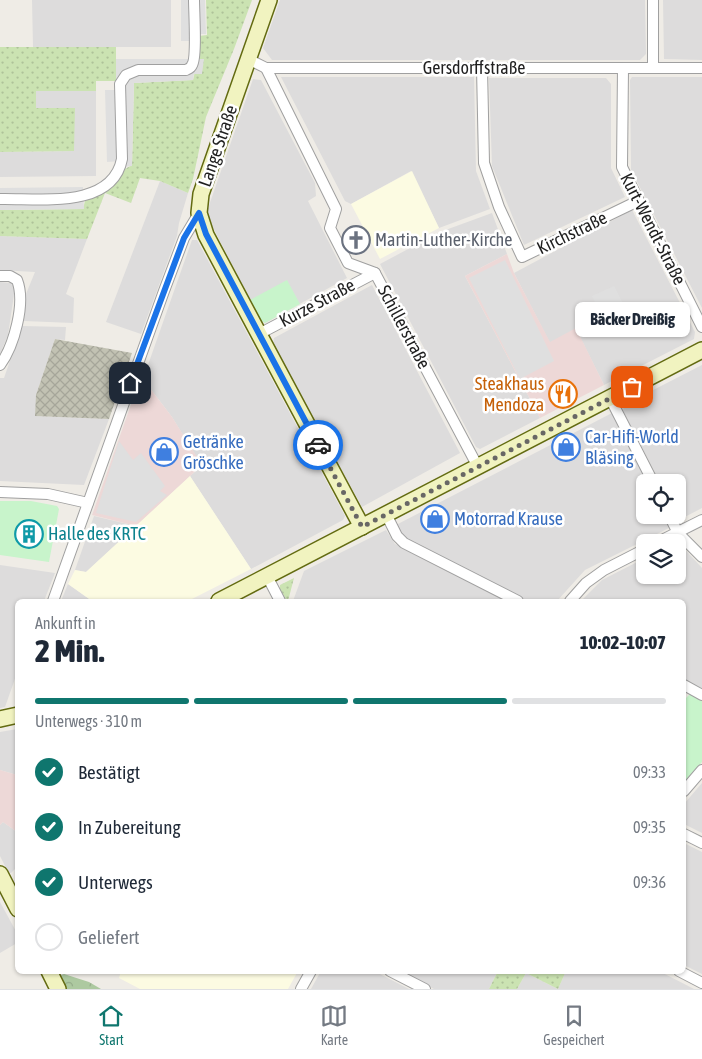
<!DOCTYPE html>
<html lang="de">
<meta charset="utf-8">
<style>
:root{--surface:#fff;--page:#f6f6f7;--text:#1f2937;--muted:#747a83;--line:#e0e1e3;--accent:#0f766e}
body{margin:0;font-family:"Asap Condensed",sans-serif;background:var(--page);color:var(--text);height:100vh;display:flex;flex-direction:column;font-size:19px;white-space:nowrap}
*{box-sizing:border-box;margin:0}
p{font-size:16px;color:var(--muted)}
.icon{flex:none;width:28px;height:28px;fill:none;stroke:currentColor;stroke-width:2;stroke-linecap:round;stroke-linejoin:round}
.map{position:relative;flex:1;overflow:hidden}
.details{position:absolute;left:15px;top:599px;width:671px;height:375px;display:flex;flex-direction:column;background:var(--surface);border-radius:8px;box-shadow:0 1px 4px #0004}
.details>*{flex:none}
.controls{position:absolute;left:636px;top:474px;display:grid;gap:10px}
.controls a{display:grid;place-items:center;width:50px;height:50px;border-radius:8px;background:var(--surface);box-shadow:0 1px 4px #0004;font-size:25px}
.pin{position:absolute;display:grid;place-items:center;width:42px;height:42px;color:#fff;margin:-21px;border-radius:10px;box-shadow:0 2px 8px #0006}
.courier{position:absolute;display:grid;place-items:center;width:50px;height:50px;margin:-25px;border:4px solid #1a73e8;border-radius:50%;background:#fff;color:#222;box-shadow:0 1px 6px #0007}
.bubble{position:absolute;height:35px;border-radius:8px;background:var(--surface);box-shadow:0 1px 4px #0004;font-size:16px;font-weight:800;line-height:35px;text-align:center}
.head em{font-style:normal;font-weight:800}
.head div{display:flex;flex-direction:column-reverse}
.head{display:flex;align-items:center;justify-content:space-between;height:85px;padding:0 20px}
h1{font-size:32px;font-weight:800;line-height:38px}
.bar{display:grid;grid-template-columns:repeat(4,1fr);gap:8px 5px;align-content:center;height:60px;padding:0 20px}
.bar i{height:6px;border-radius:4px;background:var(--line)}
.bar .current{background:var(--accent)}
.bar p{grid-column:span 4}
ol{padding:0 20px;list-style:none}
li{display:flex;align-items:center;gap:15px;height:55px}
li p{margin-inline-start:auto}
li .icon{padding:5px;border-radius:50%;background:var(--accent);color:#fff;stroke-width:4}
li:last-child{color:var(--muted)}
li i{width:28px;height:28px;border:2px solid var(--line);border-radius:50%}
.tab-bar{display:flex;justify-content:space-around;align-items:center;height:70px;border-top:1px solid var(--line);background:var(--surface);font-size:14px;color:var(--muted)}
.tab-bar a{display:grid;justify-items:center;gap:2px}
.tab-bar .current{color:var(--accent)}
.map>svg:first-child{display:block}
</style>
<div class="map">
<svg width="702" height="989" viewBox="0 0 702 989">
<defs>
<pattern id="construction-cross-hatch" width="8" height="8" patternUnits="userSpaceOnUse" patternTransform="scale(1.25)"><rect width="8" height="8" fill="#c2c2b3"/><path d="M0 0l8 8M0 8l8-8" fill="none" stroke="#a6a69a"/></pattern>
<pattern id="grass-dots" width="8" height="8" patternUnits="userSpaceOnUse" patternTransform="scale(1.25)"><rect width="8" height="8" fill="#cbe3b2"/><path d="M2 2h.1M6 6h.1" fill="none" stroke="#aec299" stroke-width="1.8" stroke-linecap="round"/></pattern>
<pattern id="forest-crowns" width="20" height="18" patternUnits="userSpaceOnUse" patternTransform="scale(1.25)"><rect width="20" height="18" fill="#adc9a0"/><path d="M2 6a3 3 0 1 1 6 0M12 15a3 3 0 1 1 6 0" fill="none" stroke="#94ac89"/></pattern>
</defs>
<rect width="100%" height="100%" fill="#efece6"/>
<g fill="#dddcdc">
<path d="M32,0H171V47H33Z"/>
<path d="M280,0H645L646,54L640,60H272L263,48Z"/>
<path d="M663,0H702V60L664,59Z"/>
<path d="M281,77H474L476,171L490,209L439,228L411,171L351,204L345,201Z"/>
<path d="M632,77H702V308L631,170L630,80Z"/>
<path d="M489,78H606L611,84V168L625,197L524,245L492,166Z"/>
<path d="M253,79L261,80L315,183L316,196L308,201L347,278L265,323L261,321L206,214Z"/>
<path d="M36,91H96V176L0,177V152L74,151L36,108Z"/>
<path d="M160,181L188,193L179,223L177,236L141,334L106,322Z"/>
<path d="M632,210L695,332L694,339L604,385L576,329L550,343L514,273Z"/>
<path d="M492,213L507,254L465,276L540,418L480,449L476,447L380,264L440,232Z"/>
<path d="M0,236L87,239L66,294L74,298L73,323L24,321L26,294L35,272L0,270Z"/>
<path d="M192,240H197L345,516L343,520L251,569L190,476L202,466L172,417L143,379Z"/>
<path d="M0,282L11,283L15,288L8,335L0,354Z"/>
<path d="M372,285L460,453L362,507L273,344L274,338Z"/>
<path d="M22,326L66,327L65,340L55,339L36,395V416L109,419L84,485L0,481V378H4Z"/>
<path d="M702,365V508L679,520L676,515L678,482H660L623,411L624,405Z"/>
<path d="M612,413L648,482H645V515H665L670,524L669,528L585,570L557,601H528L410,541L403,536L396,525Z"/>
<path d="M94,516L136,526L86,572L75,570Z"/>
<path d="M386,530L395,544L400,546L506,601H293L304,571Z"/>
<path d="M677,541L702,568V689L684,680V601H581L602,580L645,558V575H678V542H674Z"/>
<path d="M0,565L55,573L44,601H18L17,673L5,707L0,708Z"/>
<path d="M68,584L92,601H61Z"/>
<path d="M17,729H18L17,775L0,770V732Z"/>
<path d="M702,783V833L684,824V804Z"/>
<path d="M3,822L17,832V867L11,873L8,872L0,856V825Z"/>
<path d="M684,843L702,852V974L684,965Z"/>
<path d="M0,902L18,935L17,943L0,953Z"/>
<path d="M321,971H374L409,989H311Z"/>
<path d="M399,971H498L489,989H434Z"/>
<path d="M566,971H659L694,989H517L526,973L558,989Z"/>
</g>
<g fill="#edd8d7">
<path d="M507,254L514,273L550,342L576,328L604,385L540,418L465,276Z"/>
<path d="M140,379H143L172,417L202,465L136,526L92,515Z"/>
<path d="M0,770L17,775V832L3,822L0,825Z"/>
</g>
<g fill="#fcfbe2">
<path d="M412,171L439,228L380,259L351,204Z"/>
<path d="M190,476L251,569L188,601H92L68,584L75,570L86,572Z"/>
<path d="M121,971H298L288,989H140L119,978Z"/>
</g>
<path fill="url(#construction-cross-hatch)" d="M55,339L132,353L109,419L35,416L36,395Z"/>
<g fill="url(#grass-dots)">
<path d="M206,0H252L234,49L206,117L193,179L188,193L160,181L140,178L131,203L105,193L87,239L0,236V210L83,209L85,201L107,189L120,178L125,169L132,165L134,83L193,80L198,59L199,36L207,35Z"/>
<path d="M0,47H116V81H96V91H36V108H75L74,151L0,152Z"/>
<path d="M294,578L288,601H287L280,589V585Z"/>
<path d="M498,971H566L558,989L526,973L517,989H489Z"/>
</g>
<path fill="url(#forest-crowns)" d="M64,974L89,982L101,989H67L61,975Z"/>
<g fill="#c8f4cb">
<path d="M287,280L300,304L265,323L261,321L250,300Z"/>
<path d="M0,501H31L57,506L59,509L49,562L0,555Z"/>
<path d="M690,694L702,700V762L684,782V700Z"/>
</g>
<g fill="#dfdfdf">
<rect x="181" y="0" width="9" height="41"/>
<path d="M198,0H205L206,34H198Z"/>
<path d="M116,59H204L202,74H194L193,80L134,83L132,166L123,167V161L107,162L105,90H116Z"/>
<path d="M83,187L84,209L0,210V188Z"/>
<path d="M505,260L554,361L520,379L469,278Z"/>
<path d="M614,286L625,308L603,319L592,296Z"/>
<path d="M119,441L133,460L141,453L165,486L160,491L167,495L136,522L96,513Z"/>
</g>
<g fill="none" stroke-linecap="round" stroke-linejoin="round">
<defs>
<g id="street">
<path d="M653,0V68"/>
<path d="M248,59L266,68H702"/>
<path d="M266,68L336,209L330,228L348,263L375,273L478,467"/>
<path d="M482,68L484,163L499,207L522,257L638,201"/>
<path d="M623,68L622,167L702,327"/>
<path d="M0,199C38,198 112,210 122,159L120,84L126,75L138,70H186C188,69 191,68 192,65C197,58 194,11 194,0"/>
<path d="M0,276H10L17,280C26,303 14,346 0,365"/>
<path d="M259,334L375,273"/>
<path d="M610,398L653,482"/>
<path d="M0,492L48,494L88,503"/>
<path d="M386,514L397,536L404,543L518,601"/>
<path d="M669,515L678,533L702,557"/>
<path d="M658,542L702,520"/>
<path d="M267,576L280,601"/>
<path d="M53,601L164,291L184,238L199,213"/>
<path d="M570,601L586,583L604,570L645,549"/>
<path d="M684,685L702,695"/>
<path d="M684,791L702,770"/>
<path d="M684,834L702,843"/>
<path d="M390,971L425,989"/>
<path d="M679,971L702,983"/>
<path d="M301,989L311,971"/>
</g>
<g id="secondary">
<path d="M269,0L201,194L199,213L206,235L362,527"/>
<path d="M219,601L702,350"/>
<path d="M0,719L18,715"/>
<path d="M0,874L18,909"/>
<path d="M49,971L58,989"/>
</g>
</defs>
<use href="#street" stroke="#a0a0a0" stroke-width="12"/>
<use href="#secondary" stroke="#636b11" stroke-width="18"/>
<use href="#street" stroke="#fff" stroke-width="10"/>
<use href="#secondary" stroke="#f1f3c0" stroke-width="15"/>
</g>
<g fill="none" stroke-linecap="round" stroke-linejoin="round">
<path stroke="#686765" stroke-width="5" stroke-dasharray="0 9" d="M318,445L362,527L632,387"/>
<path stroke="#1a73e8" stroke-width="6" d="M130,383L184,238L199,213L206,234L318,445"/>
</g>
<defs>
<symbol id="church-ring" viewBox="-11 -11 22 22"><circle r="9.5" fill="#fff" stroke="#6b7280" stroke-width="1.5"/><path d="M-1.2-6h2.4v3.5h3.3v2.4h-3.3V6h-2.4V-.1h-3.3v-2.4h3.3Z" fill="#6b7280"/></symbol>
<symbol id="restaurant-ring" viewBox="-11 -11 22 22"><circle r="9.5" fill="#fff" stroke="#e8710a" stroke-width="1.5"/><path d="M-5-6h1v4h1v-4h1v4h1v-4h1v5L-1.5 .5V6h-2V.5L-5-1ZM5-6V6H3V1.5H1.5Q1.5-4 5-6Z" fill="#e8710a"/></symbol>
<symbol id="shop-ring" viewBox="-11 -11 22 22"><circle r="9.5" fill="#fff" stroke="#3f7fe0" stroke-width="1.5"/><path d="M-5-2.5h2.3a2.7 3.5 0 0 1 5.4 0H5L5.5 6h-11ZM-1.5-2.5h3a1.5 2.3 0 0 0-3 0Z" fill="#3f7fe0"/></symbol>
<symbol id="building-ring" viewBox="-11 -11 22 22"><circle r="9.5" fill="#fff" stroke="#0f9aa8" stroke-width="1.5"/><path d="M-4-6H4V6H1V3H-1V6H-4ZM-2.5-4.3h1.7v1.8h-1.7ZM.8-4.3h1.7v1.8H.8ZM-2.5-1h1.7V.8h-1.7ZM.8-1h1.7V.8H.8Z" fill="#0f9aa8"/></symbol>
</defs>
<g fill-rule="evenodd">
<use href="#church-ring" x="340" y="224" width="32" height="32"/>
<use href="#restaurant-ring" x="547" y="378" width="32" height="32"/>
<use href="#shop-ring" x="550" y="431" width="32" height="32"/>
<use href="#shop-ring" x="148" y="436" width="32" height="32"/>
<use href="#shop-ring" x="419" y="503" width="32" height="32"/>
<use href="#building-ring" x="13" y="518" width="32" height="32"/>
</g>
<g text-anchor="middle" stroke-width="5" stroke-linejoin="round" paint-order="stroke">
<g font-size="18" fill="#1f1f1f" stroke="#fff">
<text x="474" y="74">Gersdorffstraße</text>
<text transform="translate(218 146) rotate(-71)" y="6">Lange Straße</text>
<text transform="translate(653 229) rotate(63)" y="6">Kurt-Wendt-Straße</text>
<text transform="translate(572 233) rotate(-26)" y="6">Kirchstraße</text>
<text transform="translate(317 303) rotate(-28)" y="6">Kurze Straße</text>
<text transform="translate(404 327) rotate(62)" y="6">Schillerstraße</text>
</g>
<g font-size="18" fill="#5b616d" stroke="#fff" text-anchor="start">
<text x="375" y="246">Martin-Luther-Kirche</text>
</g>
<g font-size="18" fill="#c56008" stroke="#fff" text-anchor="end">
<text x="544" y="390">Steakhaus<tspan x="544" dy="21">Mendoza</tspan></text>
</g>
<g font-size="18" fill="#366cbe" stroke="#fff" text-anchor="start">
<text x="585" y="443">Car-Hifi-World<tspan x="585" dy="21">Bläsing</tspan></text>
<text x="183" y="448">Getränke<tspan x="183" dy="21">Gröschke</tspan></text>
<text x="454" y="525">Motorrad Krause</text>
</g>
<g font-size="18" fill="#0d838f" stroke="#fff" text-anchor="start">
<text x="48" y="540">Halle des KRTC</text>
</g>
</g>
</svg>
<div class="controls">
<a><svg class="icon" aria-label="locate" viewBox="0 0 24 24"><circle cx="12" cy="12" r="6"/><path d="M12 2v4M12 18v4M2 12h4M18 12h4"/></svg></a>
<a><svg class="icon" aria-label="layers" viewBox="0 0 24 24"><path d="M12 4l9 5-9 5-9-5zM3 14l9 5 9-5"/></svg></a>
</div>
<div class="pin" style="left:632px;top:387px;background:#ea580c"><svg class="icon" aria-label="bag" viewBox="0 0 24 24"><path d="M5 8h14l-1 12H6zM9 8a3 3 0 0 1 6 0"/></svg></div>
<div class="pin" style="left:130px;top:383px;background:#1f2937"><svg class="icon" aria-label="home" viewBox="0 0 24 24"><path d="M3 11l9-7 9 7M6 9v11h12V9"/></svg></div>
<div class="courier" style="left:318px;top:445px"><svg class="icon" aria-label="car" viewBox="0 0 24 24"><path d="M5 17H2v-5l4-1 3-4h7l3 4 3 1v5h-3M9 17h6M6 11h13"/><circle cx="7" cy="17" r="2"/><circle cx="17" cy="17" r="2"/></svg></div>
<div class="bubble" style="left:575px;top:302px;width:115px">Bäcker Dreißig</div>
<section class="details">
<div class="head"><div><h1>2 Min.</h1><p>Ankunft in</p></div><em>10:02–10:07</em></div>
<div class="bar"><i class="current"></i><i class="current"></i><i class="current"></i><i></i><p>Unterwegs · 310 m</p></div>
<ol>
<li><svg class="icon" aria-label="check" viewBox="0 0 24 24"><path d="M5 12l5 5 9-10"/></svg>Bestätigt<p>09:33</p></li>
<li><svg class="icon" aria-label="check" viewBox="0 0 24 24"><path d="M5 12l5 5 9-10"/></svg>In Zubereitung<p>09:35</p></li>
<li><svg class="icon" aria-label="check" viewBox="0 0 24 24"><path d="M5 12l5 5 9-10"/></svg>Unterwegs<p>09:36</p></li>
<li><i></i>Geliefert</li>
</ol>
</section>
</div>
<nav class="tab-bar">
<a class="current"><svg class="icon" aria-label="home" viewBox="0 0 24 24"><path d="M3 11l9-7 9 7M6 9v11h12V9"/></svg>Start</a>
<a><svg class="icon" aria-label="map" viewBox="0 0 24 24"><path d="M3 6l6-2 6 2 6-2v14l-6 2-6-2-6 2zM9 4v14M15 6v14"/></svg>Karte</a>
<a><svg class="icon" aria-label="saved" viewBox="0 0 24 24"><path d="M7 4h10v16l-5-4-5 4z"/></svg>Gespeichert</a>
</nav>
